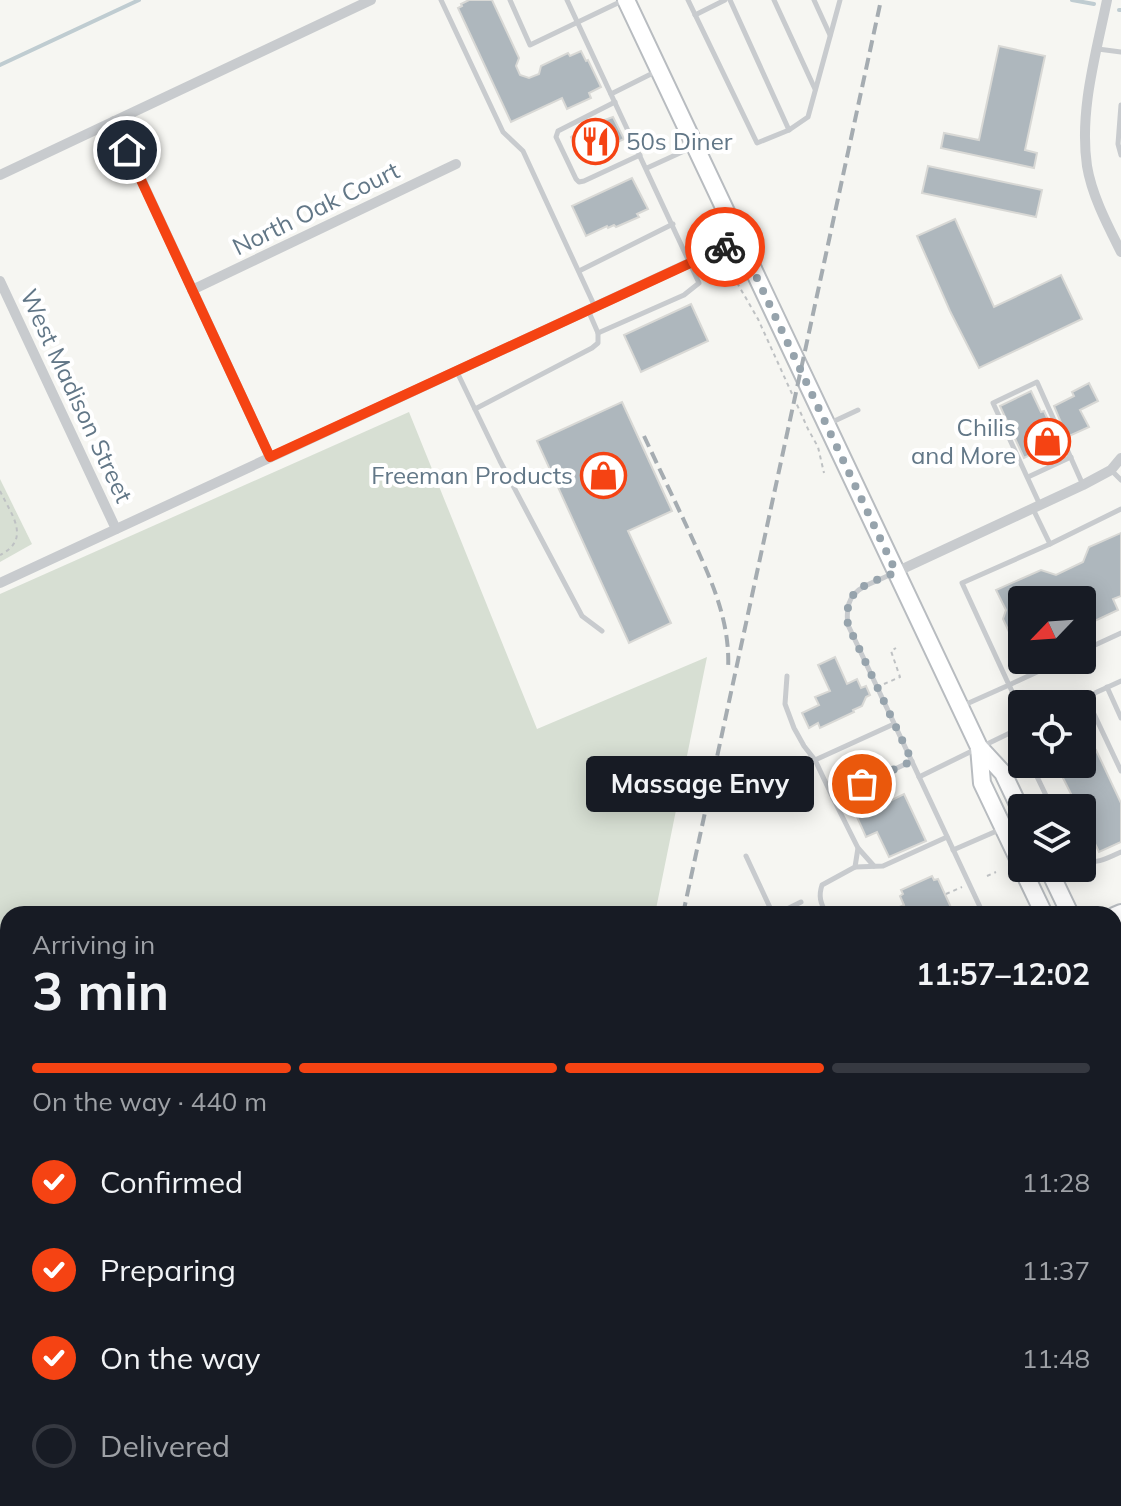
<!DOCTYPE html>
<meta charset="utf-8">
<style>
:root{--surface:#171b24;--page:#20242c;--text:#f1f3f6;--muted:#9ea1a6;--line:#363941;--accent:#f54313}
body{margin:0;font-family:Mulish,sans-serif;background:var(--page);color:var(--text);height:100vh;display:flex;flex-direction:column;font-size:30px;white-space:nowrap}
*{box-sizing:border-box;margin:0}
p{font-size:26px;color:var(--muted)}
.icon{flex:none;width:44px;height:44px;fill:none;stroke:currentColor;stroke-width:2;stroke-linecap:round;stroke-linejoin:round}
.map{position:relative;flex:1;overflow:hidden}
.side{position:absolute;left:0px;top:906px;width:1122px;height:600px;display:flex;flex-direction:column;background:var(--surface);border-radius:24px 24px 0 0;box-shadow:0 4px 20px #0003}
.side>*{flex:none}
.needle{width:52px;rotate:245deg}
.controls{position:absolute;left:1008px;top:586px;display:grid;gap:16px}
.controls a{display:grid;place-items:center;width:88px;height:88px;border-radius:8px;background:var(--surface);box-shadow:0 4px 20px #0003;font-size:40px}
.pin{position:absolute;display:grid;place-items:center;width:68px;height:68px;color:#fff;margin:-34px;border:4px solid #fff;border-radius:50%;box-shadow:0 2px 8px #0007}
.courier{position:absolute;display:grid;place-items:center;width:80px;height:80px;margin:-40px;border:6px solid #f54313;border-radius:50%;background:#fff;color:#222;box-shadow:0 2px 10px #0007}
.bubble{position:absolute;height:56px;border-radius:8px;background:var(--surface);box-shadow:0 4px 20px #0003;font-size:26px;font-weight:700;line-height:56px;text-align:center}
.summary em{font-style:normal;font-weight:700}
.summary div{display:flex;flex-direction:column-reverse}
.summary{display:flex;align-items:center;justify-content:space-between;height:136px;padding:0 32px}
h1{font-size:52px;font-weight:700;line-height:60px}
.bar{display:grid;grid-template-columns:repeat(4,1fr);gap:12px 8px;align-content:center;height:96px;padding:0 32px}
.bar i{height:10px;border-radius:6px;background:var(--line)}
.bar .on{background:var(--accent)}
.bar p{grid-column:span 4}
ol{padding:0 32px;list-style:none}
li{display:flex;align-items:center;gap:24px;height:88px}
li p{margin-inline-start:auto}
li .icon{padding:8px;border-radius:50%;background:var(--accent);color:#fff;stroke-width:4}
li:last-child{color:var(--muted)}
li i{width:44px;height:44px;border:4px solid var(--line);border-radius:50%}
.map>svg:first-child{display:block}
</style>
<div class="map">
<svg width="1121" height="1506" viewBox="0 0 1121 1506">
<rect width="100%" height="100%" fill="#f6f6f2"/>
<g fill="#d7dfd3">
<path d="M409,412L537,729L707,657L655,914H8V1129H0V594Z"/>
<path d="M0,479L32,544L0,562Z"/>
</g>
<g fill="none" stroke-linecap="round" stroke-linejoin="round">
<g stroke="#bfccd1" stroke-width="4">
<path d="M1072,0L1094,4"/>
<path d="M1119,10H1121"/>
<path d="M0,65L139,0"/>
</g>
</g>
<g fill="#aeb7bd" stroke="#d8d8d5" stroke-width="2">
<path d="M469,0H492L519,58L516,66L520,75L529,78L539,74L541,66L568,53L570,56L581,51L586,61L588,60L601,87L589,93L591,98L567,109L562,98L511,122L458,8L462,6L461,4Z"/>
<path d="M999,46L1045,56L1025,150L1037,153L1034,168L941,148L944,133L979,140Z"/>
<path d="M613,117L624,139L609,146L614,155L601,161L596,152L581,159L571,137L585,127Z"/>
<path d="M928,166L1042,190L1036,217L922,193Z"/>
<path d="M632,178L648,209L637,214L639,217L616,227L614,225L608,228L607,226L586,236L572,206Z"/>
<path d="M955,219L994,307L1061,275L1082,319L979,368L950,311L917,236Z"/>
<path d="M691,304L708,341L641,372L624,335Z"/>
<path d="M1089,383L1098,401L1080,410L1089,427L1067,437L1054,406L1074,396L1072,392Z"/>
<path d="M1031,391L1041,412L1044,411L1058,442L1024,458L1000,406Z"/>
<path d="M622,402L672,511L628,531L671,623L629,643L537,441Z"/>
<path d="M1121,533V596L1113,599L1118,610L1082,627V600H1022V660L1003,619L1006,610L996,590L1041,570L1056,575L1083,562L1089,547Z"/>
<path d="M835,657L847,684L857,679L861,688L866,686L870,695L866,697L862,706L853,710L854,712L820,728L818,723L809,728L802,713L819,705L815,697L830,691L818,665Z"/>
<path d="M1096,750L1121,803V842L1099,852L1082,817V808H1078L1058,768L1066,764H1082V756Z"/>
<path d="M904,794L926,841L889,857L877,832L866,837L857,817Z"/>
<path d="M932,876L934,880L938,879L954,914H884L904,905L900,896L903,894L901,890Z"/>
</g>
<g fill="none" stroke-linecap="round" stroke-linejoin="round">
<defs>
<g id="primary">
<path d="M626,0L979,747L1003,773L1022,813"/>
<path d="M979,747L982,783L1022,867"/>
<path d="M1022,868L1044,914"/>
<path d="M1048,868L1070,914"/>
<path d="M1114,916L1121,913"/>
<path d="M1114,1008L1121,1023"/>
<path d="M1114,1063L1121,1078"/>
<path d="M0,1435L8,1431"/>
</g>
</defs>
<use href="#primary" stroke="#b8bcc0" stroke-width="20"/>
<g stroke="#bec1c3" stroke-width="2" stroke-dasharray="4 4" stroke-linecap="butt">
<path d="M725,262L758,319L808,429L818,447L824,473"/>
<path d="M0,491C11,514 32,539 0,555"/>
<path d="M884,684L900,677L891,651L896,648"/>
<path d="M987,876L996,872"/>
<path d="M946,894L962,887"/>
</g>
<g stroke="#c8cbce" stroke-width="5">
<path d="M441,0L503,132L523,151L595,307"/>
<path d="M510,0L530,45L624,0"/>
<path d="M567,0L699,283L684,295L598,333"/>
<path d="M688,0L757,143L789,130L808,117L840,0"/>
<path d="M730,0L789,130"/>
<path d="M774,0L815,89"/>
<path d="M814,0L830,35"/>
<path d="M695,15L725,0"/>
<path d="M1098,49L1121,52"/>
<path d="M611,94L655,72"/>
<path d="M615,102L558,131L556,137L576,179L579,182L584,181L640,155"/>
<path d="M1121,105L1118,144L1121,155"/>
<path d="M647,168L693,147"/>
<path d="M579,271L673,224"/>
<path d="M457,372L500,461L582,616L602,631"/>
<path d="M475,409L592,348L598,343V333L588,310"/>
<path d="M828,424L858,410"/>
<path d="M1111,470L1121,480"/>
<path d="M1028,477L1071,457"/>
<path d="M1040,505L993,403L1037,382L1083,485"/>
<path d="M1033,509L1050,544"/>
<path d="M892,574C864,587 843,589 848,625L981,909L979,914"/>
<path d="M1082,651L1121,633"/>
<path d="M787,676L785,704L794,728L804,746L815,760L833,798L912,761"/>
<path d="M1107,687L1121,718"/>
<path d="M1086,697L1121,771"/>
<path d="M1071,704L1121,681"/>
<path d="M962,706L1009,685L962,583L1050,544L1121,509"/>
<path d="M1022,712L1009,685L1063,660"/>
<path d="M1016,730L1022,744"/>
<path d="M983,746L1022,727"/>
<path d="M815,760L894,724"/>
<path d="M1031,764L1052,808"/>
<path d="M919,777L974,750"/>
<path d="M858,848L874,866"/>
<path d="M953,850L999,830"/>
<path d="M746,856L773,914"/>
<path d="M1082,860C1096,865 1108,858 1121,852"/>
<path d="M855,867L883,866L947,837"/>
<path d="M777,914L801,902"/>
<path d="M826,914C821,903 818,897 822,885L855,867L858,848L833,798"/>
<path d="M1114,1134L1121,1131"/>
<path d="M1114,1162L1121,1178"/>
<path d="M1114,1277L1121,1281"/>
<path d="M1114,1335L1121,1339"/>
<path d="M1114,1476L1121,1473"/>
<path d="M840,1498L844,1506"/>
<path d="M1022,1498L1026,1506"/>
<path d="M938,1506L955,1498"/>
<path d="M1050,1506L1067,1498"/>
</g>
<g stroke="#c8cbce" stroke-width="10">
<path d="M1107,0C1096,54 1079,111 1087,166C1092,196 1108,226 1121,252"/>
<path d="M114,121L270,457"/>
<path d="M0,175L371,0"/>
<path d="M0,281L116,529"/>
<path d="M192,290L456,164"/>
<path d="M896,572L1083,485L1111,470L1121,458"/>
<path d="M0,583L739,240"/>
<path d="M629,1506L650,1500L702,1506"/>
<path d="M722,1506L739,1498"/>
</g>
<use href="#primary" stroke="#fff" stroke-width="16"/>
<g stroke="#a5acb1" stroke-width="4" stroke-dasharray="12 6" stroke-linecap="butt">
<path d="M644,436C658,466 673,497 687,527C708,573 731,618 728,670"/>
<path d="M683,914L881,0"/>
<path d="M556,1506L558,1498"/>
</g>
</g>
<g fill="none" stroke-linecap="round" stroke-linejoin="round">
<path stroke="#96a3ac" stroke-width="8" stroke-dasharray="0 14.4" d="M725,247L739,240L896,572C867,585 843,587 848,625L912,761L862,784"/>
<path stroke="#f54313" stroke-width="10" d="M127,150L270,457L725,247"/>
</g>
<defs>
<symbol id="restaurant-ring" viewBox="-11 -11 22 22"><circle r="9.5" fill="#fff" stroke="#f54313" stroke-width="1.5"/><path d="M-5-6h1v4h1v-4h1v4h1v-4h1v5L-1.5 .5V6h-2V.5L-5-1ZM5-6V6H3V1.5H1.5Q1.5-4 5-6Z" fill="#f54313"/></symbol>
<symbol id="shop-ring" viewBox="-11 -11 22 22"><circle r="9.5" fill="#fff" stroke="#f54313" stroke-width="1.5"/><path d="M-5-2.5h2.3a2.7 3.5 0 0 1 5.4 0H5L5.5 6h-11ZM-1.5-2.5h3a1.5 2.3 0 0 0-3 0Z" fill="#f54313"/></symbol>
</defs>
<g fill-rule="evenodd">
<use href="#restaurant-ring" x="570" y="116" width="51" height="51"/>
<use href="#shop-ring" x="1022" y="416" width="51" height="51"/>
<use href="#shop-ring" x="578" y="450" width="51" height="51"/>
</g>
<g text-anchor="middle" stroke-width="8" stroke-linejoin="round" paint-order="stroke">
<g font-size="24" fill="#627787" stroke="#fff" text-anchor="end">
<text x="626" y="150" text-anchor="start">50s Diner</text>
<text x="1016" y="436">Chilis<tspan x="1016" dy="28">and More</tspan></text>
<text x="573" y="484">Freeman Products</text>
</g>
<g font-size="24" fill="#627787" stroke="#fff">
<text transform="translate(316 209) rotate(-26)" y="8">North Oak Court</text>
<text transform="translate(76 396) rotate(65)" y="8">West Madison Street</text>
</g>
</g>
</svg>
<div class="controls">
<a><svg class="needle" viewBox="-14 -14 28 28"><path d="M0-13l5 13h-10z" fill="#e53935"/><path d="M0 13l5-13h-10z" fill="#9ea1a6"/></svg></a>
<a><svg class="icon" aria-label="locate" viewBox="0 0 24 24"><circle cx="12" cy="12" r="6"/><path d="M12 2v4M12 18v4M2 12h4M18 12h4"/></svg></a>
<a><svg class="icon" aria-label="layers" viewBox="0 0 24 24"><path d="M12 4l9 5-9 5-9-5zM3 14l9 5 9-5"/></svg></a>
</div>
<div class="pin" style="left:862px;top:784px;background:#ea580c"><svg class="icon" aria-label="bag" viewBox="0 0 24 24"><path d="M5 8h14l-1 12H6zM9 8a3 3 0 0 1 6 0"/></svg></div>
<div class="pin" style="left:127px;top:150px;background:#1f2937"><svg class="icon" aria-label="home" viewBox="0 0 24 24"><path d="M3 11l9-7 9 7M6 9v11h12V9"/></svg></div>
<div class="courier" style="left:725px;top:247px"><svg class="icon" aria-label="bike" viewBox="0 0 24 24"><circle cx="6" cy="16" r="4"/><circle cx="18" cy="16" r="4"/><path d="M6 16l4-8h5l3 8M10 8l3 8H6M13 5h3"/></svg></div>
<div class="bubble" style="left:586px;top:756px;width:228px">Massage Envy</div>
<section class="side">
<div class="summary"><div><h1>3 min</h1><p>Arriving in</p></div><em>11:57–12:02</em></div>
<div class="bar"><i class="on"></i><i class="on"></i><i class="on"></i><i></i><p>On the way · 440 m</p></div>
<ol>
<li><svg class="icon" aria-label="check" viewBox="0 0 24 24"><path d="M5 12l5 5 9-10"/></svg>Confirmed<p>11:28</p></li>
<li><svg class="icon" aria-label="check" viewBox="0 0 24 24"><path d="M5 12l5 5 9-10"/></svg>Preparing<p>11:37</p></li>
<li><svg class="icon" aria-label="check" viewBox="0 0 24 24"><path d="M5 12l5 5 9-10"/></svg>On the way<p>11:48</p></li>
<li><i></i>Delivered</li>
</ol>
</section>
</div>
